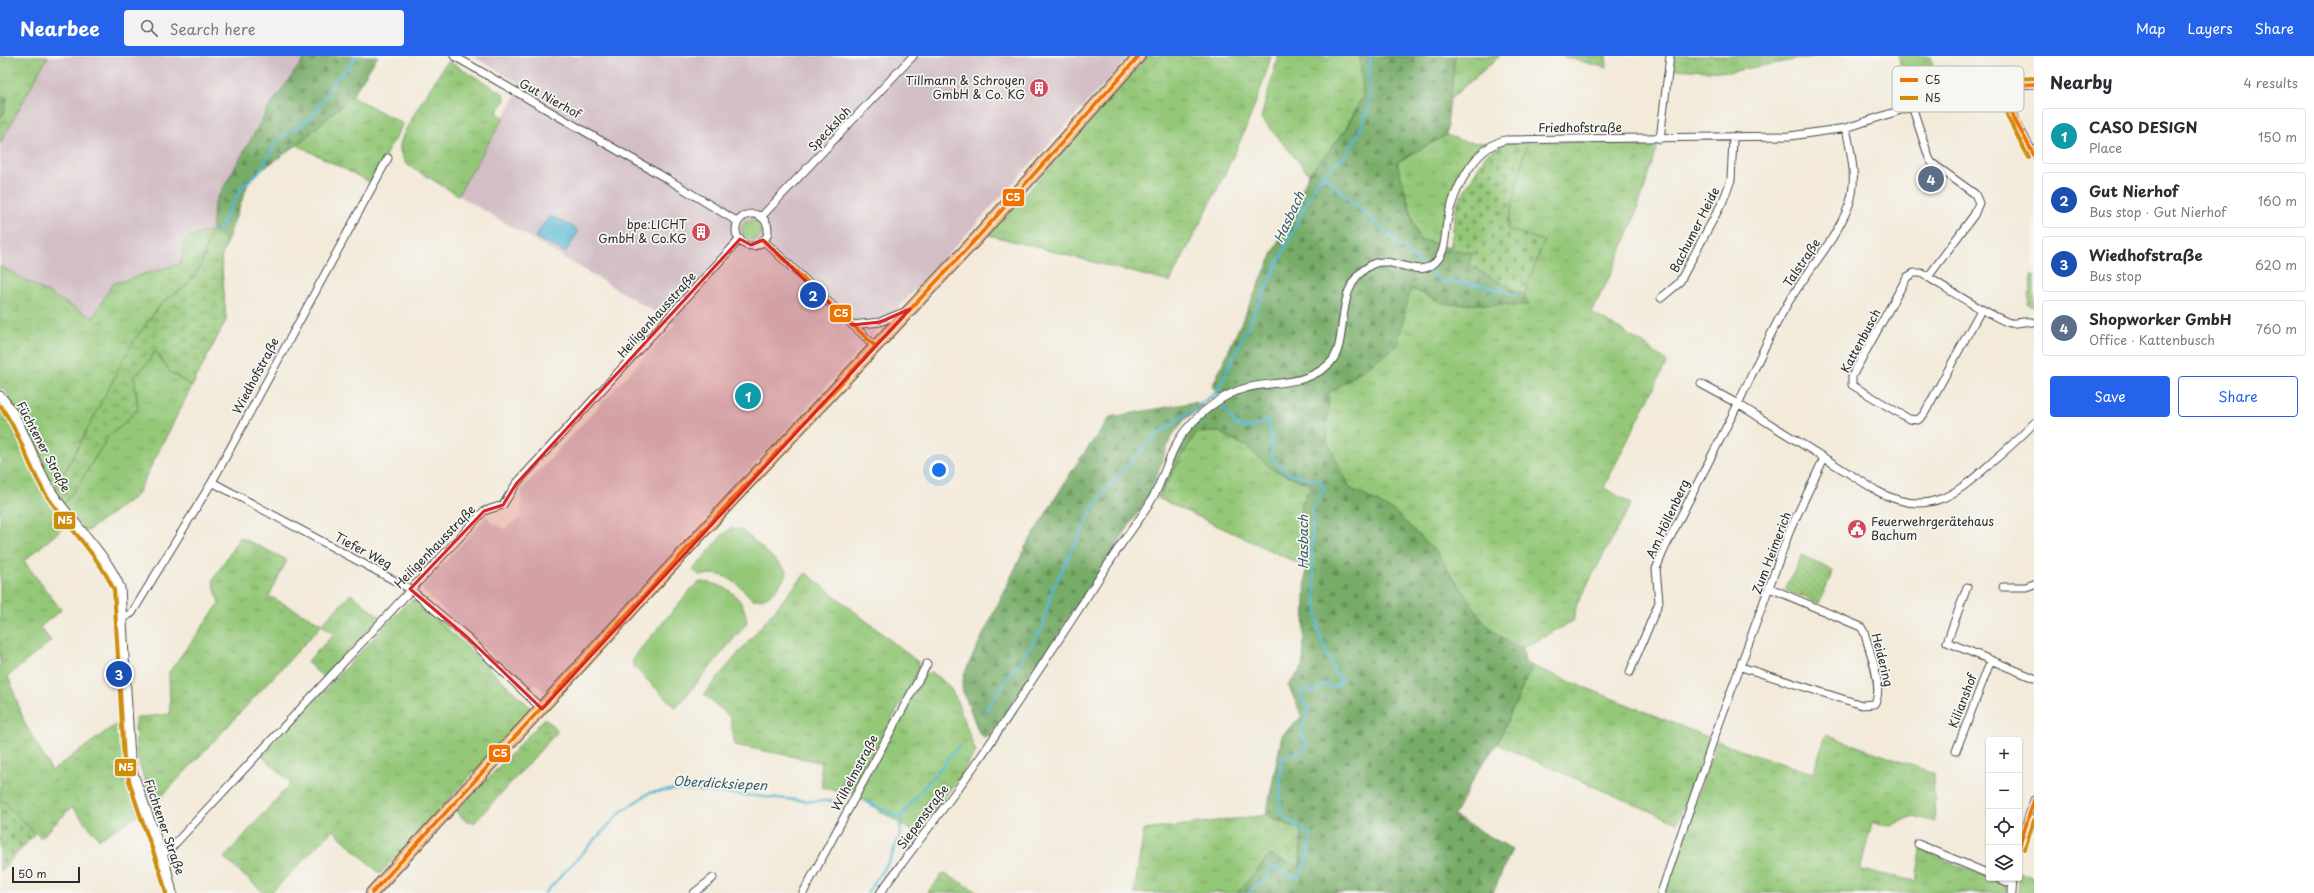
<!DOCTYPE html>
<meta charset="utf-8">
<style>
:root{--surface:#fff;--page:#f2f2f3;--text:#2b2b33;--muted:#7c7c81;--line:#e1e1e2;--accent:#2563eb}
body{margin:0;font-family:"Playpen Sans",sans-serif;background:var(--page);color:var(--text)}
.controls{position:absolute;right:12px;bottom:12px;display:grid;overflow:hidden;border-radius:4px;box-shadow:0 1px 3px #0004}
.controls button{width:36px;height:36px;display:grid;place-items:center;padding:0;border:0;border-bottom:1px solid var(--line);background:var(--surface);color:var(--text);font:20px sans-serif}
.scale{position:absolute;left:12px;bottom:10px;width:68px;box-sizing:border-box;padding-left:4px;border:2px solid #2b2b2b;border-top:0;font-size:11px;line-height:14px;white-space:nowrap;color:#2b2b2b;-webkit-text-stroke:3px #f6f6f2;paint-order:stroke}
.you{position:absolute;left:939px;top:414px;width:14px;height:14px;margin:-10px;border:3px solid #fff;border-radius:50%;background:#1a73e8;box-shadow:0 0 0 6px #1a73e833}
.badge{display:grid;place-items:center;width:26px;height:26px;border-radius:50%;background:var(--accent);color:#fff;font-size:13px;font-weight:700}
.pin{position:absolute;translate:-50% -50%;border:2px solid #fff;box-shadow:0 1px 4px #0006}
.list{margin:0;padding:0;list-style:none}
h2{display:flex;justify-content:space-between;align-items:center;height:52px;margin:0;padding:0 16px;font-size:17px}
h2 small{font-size:13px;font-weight:400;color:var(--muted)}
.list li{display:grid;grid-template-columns:26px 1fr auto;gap:12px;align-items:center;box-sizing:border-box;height:56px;margin:0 8px 8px;padding:0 8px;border:1px solid var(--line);border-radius:4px}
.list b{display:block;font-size:15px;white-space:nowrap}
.list p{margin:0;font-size:13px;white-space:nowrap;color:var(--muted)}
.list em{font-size:13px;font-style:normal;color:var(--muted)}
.actions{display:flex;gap:8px;padding:12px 16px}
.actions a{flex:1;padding:9px 0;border:1px solid var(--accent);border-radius:4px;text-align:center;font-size:14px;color:var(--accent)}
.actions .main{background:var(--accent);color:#fff}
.icon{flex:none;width:22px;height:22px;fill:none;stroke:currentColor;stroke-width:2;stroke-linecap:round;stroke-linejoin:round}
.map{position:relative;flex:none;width:2034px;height:837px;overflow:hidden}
header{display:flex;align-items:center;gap:24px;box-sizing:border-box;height:56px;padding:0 20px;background:var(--accent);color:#fff}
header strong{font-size:19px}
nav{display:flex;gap:22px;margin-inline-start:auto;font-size:14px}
.search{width:280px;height:36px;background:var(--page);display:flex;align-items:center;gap:10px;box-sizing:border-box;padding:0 14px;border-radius:4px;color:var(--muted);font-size:15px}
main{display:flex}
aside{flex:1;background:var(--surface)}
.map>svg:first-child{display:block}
.industrial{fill:#d2bec4}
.grass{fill:url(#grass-tufts);stroke:#607a52}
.forest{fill:url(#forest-firs);stroke:#516c4a}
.wetland{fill:url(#wetland-marsh);stroke:#607a52}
.cemetery{fill:url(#cemetery-stones);stroke:#607a52}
.park{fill:url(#park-dots);stroke:#607a52}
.pitch{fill:#94c878;stroke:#607a52}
.water{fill:#54b7d2;stroke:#40717e}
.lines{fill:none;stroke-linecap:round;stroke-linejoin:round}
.stream{stroke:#54b7d2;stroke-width:2.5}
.minor-casing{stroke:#494845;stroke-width:9}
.tertiary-casing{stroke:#494845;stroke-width:11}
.primary-casing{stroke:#494845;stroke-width:14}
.minor{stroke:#fff;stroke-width:7}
.tertiary{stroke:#fff;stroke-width:9}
.primary{stroke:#f7bd88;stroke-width:12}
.bus-1-casing{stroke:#f6f6f2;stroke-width:7}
.bus-2-casing{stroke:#f6f6f2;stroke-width:7}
.bus-1{stroke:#f07200;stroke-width:4}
.bus-2{stroke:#ce8d09;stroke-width:4}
.oneway{fill:#a0a0a0}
.marked{fill:#d62828;fill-opacity:0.2;stroke:#d62828;stroke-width:3;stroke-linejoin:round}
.labels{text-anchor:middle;stroke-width:3.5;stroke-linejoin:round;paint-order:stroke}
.poi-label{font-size:12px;fill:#2b2b2b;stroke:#f6f6f2;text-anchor:end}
.street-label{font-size:12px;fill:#2b2b2b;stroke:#f6f6f2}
.water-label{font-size:13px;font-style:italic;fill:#395c65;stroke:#f6f6f2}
.key{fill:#f6f6f2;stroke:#b9b9b6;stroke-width:1}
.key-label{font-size:11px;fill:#2b2b2b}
.line-badge{stroke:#f6f6f2;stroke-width:1.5}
.badge-label{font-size:11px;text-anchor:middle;font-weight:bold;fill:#fff}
</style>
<header>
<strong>Nearbee</strong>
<div class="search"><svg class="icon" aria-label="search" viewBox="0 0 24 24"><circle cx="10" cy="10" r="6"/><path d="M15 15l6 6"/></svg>Search here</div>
<nav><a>Map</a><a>Layers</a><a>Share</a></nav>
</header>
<main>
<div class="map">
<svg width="2034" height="837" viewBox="0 0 2034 837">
<defs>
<pattern id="grass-tufts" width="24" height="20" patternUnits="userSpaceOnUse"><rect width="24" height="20" fill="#94c878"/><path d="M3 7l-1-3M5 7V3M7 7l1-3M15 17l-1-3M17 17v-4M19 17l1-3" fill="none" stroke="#79a363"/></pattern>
<pattern id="forest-firs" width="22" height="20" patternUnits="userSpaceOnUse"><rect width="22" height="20" fill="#77ac68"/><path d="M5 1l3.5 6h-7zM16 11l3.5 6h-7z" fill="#628c56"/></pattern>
<pattern id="wetland-marsh" width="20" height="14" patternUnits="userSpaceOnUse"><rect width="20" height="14" fill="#94c878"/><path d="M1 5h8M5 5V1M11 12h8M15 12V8" fill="none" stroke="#79a363"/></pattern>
<pattern id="cemetery-stones" width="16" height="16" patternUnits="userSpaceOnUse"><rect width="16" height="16" fill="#94c878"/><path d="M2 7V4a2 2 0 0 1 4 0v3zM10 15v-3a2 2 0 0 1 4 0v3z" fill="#79a363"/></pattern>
<pattern id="park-dots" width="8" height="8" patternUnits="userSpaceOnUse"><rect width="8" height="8" fill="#94c878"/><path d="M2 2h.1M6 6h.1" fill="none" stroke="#79a363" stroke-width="1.8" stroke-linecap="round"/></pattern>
</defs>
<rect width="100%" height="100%" fill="#f6f6f2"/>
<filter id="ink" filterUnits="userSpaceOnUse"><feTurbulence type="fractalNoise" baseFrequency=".025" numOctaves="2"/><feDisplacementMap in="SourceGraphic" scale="8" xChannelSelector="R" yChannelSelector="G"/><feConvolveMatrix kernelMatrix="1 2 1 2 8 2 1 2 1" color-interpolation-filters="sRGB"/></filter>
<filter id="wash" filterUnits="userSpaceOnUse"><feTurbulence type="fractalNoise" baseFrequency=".012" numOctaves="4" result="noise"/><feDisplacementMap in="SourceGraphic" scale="16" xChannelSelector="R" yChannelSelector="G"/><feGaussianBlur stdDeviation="0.9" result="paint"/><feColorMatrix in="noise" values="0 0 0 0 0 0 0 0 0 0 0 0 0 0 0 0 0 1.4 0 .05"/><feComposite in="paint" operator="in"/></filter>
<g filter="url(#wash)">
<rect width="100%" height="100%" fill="#f3ead9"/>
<path class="industrial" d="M 48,0 L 306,0 L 268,53 L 214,147 L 212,174 L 184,183 L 181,207 L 113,228 L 93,262 L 0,210 L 0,88 Z
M 473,0 L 1130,0 L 545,637 L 536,628 L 529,635 L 422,534 L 424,529 L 487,460 L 491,466 L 504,473 L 522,461 L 521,434 L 675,268 L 458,139 L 522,29 Z"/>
<path class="grass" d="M 0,0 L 48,0 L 0,88 L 0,60 L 4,58 L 7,41 L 0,40 Z
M 1148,0 L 1271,0 C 1249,80 1207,152 1170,226 L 989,179 Z
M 1278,0 L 1360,0 L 1363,39 L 1345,75 L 1309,118 L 1261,62 Z
M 1455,0 L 1500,0 L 1450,43 Z
M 1563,0 L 1606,0 L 1607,12 L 1568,2 Z
M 1672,0 L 1816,0 L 1729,16 L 1671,13 Z
M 1899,0 L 1931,0 L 1936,35 L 1904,44 Z
M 450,6 L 504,38 L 505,43 L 497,57 L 504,61 L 458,139 L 406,108 C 403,102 399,97 400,90 C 401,74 436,24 446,7 Z
M 352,40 L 403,68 L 370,126 L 297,89 Z
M 1446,79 L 1466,86 L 1488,87 C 1456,115 1444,148 1441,190 L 1418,183 L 1397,106 Z
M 1659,85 C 1642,144 1622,202 1591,256 L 1642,287 L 1667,306 L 1604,431 L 1631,448 L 1577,548 L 1573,565 L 1523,592 L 1510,588 L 1485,568 L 1437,497 L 1395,456 L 1350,432 L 1327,385 L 1328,338 L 1397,290 L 1410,232 L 1445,248 L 1529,249 L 1524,239 L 1544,185 L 1507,173 L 1527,86 Z
M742 174a10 10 0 1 1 20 0a10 10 0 1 1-20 0Z
M 212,174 L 201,210 L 186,230 L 162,247 L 133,286 L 55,435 L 8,343 L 8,338 L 4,332 L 0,333 L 0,210 L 93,262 L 112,228 L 181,207 L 184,183 Z
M 155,294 L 171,317 L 192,330 L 136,440 L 86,476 L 63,449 L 79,428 L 109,379 L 124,368 L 138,352 L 134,322 L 149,305 Z
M 0,346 L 9,358 L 38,419 L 69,467 L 24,505 L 61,554 L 40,571 L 51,585 L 8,620 L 25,668 L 52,715 L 123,663 L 122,689 L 124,708 L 142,757 L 99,783 L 72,751 L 41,782 L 2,745 L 0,746 Z
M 1219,376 L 1247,391 L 1272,413 L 1312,429 L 1301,449 L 1306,511 L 1158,442 L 1196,377 Z
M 240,481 L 287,504 L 269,540 L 322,568 L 351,538 L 380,561 L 324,622 L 307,606 L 334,578 L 322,569 L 153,750 L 136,697 L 135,662 L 170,658 L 169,616 L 219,548 L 213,524 Z
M 806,517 L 918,606 L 919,613 L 852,738 L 822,731 L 820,706 L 735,689 L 730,661 L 704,638 Z
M 412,544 L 418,545 L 532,653 L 380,818 L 333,774 L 271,837 L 264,837 L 224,802 L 291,727 L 262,700 L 405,549 Z
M 1532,610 L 1710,682 L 1677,767 L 1497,688 Z
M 931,616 L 948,629 L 955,640 L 976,696 L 918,779 L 858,741 L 924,620 Z
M 545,662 L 558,675 L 474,767 L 466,765 L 456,756 Z
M 1826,679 L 1933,717 L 1935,766 L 1914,760 L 1892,769 L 1872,767 L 1860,814 L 1916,825 L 1921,794 L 2006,829 L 2007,837 L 1664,837 L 1717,685 L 1748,697 L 1813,717 Z
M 1266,759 L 1301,774 L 1300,812 L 1270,799 L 1238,837 L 1134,837 L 1144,774 Z
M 2020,815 L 2034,821 L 2034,837 L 2018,837 Z
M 943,817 L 980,837 L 927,837 Z"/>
<path class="forest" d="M 306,0 L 378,0 L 352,40 L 297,89 L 250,122 L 221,202 L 226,264 L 192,330 L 171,317 L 155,294 L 149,305 L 134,322 L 138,352 L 124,368 L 109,379 L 79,428 L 133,286 L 162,247 L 186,230 L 201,210 L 212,174 L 214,148 L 268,53 Z
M 1360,0 L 1455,0 L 1446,79 L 1397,106 L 1418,183 L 1474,197 L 1469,209 L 1524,239 L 1529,249 L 1445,248 L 1411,232 L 1397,290 L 1328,338 L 1327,385 L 1350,432 L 1395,456 L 1437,497 L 1485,568 L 1510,588 L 1523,592 L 1525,606 L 1532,610 L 1497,688 L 1479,713 L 1454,760 L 1512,793 L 1493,837 L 1238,837 L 1270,799 L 1300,811 L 1301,774 L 1266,759 L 1282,679 L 1302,660 L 1288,629 L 1303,611 L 1306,511 L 1301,449 L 1312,429 L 1272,413 L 1247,391 L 1219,376 L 1196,377 L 1158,442 C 1176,396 1182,370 1227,343 L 1212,331 L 1309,118 L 1345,75 L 1363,39 Z
M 0,40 L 7,41 L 4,58 L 0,60 Z
M 1195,346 L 1203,350 L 1185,363 L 1171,381 L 1150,438 L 991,679 L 984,681 L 979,677 L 962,633 L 964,618 L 1026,490 L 1075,410 L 1110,361 Z"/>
<path class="wetland" d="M 212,174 L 227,185 L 221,202 L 226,264 L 192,330 L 171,317 L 155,294 L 149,305 L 134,322 L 138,352 L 124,368 L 109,379 L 79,428 L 63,449 L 55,435 L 133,286 L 162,247 L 186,230 L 201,210 Z"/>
<path class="cemetery" d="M 1527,86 L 1507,173 L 1544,185 L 1524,239 L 1469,209 L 1473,197 L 1450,193 L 1457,147 L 1486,99 L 1505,87 Z
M 2,744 L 35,778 L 0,816 L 0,746 Z"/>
<path class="park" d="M 2032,219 L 2034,219 L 2034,251 L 2028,248 Z
M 1802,499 L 1833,515 L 1819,547 L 1785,534 Z"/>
<path class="pitch" d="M 732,472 L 742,474 L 786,514 L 787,518 C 777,532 771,545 752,543 C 738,527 723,513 701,520 L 693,514 L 724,477 Z
M 700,526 C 725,527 745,540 747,567 L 676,652 L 633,610 L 633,602 L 692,532 Z"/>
<path class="water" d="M 550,160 L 574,171 L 578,176 L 566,196 L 536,182 L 536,178 Z"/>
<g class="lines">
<path class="stream" d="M 1322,118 L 1423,210
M 219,176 L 222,167 L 241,132 L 262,113 L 276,86 L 313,60 L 336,23 L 350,10 L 356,0
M 1427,213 L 1445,227 C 1470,225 1492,231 1516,239
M 1217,336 L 1223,351 L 1238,371 L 1251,372 L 1267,364 L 1271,379 L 1272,402 L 1285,416 L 1319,425 L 1325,432 L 1313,451 L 1312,502 L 1319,577 L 1334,615 L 1342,624 L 1335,631 L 1323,628 L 1316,636 L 1307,634 L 1301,637 L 1303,646 L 1309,651 L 1301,677 L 1307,688 L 1303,693 L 1281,703 L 1280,755 L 1288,764 L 1311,779 L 1308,800 L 1300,821 L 1290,821 L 1270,808 L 1269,822 C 1262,828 1254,830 1248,837
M 985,655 L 1042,573 L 1052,534 L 1097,444 L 1151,383 L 1217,336 L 1315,129 C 1322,118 1331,112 1341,103 C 1353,91 1364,68 1368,52 C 1373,35 1366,17 1371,0
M 865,745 L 901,762
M 545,837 L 622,755 L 649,737 L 678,733 L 808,745 L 839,745
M 867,837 L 891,802 L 900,778 L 901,762 L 908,750 L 960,689"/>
</g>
</g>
<g filter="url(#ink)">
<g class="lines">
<defs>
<path id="minor" d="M 454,0 L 669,124 L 738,166
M 2034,28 L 2003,30 L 2014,62 L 2034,99
M 1912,50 L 1929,102 L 1932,107 L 1975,138 L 1979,147 L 1974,159 L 1928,221
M 1660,83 L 1670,0
M736 174a16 16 0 1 1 32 0a16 16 0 1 1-32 0Z
M 761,161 L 913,0
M 763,184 L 875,290
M 1661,242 L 1679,227 L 1723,145 L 1731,124 L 1733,83
M 1981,254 L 1924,358 L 1918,364 L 1909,363 L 1852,329 L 1852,320 L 1907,221 L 1914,217 L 1921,217 C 1950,234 1977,253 2007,266 C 2016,270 2024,263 2034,267
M 852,269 L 880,266 L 904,256
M 1701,328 L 1738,348 L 1877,435 C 1926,462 1955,440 1991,407 C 2006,394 2021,381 2034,367
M 212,426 L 410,533 L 467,581 L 542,653
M 1967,531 L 1947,586 L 2034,622
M 2003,531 L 2026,531 L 2034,528
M 123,562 L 132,557 L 212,426 L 388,102
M 1741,611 L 1862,649 L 1874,648 C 1885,635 1869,592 1864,576 L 1861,571 L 1770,532
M 1630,616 L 1659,546 L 1656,513 L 1663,496 C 1687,447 1713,398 1737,350 C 1753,317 1767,283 1785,252 C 1805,217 1835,186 1849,149 C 1858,124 1851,97 1846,72
M 1956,695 L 1991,604
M 1918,788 L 1989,818
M 2019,791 L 2034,744
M 162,799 L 171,792 L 484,455 L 503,449 L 516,428 L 740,183
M 1998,822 L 2012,828
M 694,837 L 713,822
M 803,837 L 927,608
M 880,837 C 912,793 946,750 977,706 C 1027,634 1074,560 1122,487 C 1135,469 1150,450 1159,429 C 1168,408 1173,387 1190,369 C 1205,353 1224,338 1246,332 C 1274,325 1307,330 1330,307 C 1351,287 1331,230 1371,209 C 1393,197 1421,228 1439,202 C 1446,192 1445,177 1447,166 C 1453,136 1473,92 1505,84 L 1790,80 L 1846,72 L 1941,41 L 1971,34 L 2003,30
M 1661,837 L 1714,682 L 1790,474 L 1824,402
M 2012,837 L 2013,822"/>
<path id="tertiary" d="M 0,340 C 22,364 32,404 49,432 C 70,467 105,495 120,532 L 130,703 L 133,718 L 165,807 L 172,837"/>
<path id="primary" d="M 372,837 L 728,448 L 977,182 L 1139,0"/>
</defs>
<use href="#minor" class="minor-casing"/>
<use href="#tertiary" class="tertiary-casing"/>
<use href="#primary" class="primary-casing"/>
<use href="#minor" class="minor"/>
<use href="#tertiary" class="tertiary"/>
<use href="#primary" class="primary"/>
<defs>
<path id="bus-1" d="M 2034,28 L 2003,30 L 2014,62 L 2034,99
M 763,184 L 875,290
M 2019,791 L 2034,744
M 372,837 L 728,448 L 977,182 L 1139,0"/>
<path id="bus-2" d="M 2029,102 L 2009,64 L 1997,30 L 2002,24 L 2034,22
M 0,350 C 20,375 27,409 45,437 C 66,470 97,497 114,534 L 124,704 C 133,750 155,792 166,837
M 2025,793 L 2034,764"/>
</defs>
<use href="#bus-1" class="bus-1-casing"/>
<use href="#bus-2" class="bus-2-casing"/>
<use href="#bus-1" class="bus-1"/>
<use href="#bus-2" class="bus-2"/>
</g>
<defs><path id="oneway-solid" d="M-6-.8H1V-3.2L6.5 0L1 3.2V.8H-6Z"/></defs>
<use class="oneway" href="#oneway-solid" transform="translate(882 265) rotate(166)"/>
</g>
<path class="marked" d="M 740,183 L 751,189 L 763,184 L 852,269 L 880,266 L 910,253 L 542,653 L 467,581 L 410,533 L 484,455 L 503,449 L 516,428 Z"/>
<defs>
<symbol id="building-disc" viewBox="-11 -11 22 22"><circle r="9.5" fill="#d1495b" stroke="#f6f6f2"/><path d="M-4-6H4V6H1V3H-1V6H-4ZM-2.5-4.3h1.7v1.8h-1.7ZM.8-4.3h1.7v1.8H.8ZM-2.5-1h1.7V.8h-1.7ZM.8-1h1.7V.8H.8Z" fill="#fff"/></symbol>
<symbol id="civic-disc" viewBox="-11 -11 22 22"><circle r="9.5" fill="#d1495b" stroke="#f6f6f2"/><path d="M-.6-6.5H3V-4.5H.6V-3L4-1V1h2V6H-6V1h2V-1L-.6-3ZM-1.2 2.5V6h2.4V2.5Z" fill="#fff"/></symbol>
</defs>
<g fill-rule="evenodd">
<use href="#building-disc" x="1028" y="21" width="22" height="22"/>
<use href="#building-disc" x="690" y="165" width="22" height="22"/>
<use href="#civic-disc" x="1846" y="462" width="22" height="22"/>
</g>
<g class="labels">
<g class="poi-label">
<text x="1025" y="29">Tillmann &amp; Schroyen<tspan x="1025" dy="14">GmbH &amp; Co. KG</tspan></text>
<text x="687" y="173">bpe:LICHT<tspan x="687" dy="14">GmbH &amp; Co.KG</tspan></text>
<text x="1871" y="470" text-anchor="start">Feuerwehrgerätehaus<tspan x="1871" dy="14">Bachum</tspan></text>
</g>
<g class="street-label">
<text transform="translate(550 43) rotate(29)" y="4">Gut Nierhof</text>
<text x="1580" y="76">Friedhofstraße</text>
<text transform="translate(830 73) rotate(-47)" y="4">Specksloh</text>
<text transform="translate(1695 174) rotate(-63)" y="4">Bachumer Heide</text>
<text transform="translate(1802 207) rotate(-56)" y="4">Talstraße</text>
<text transform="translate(657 259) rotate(-48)" y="4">Heiligenhausstraße</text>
<text transform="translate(1861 285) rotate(-62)" y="4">Kattenbusch</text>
<text transform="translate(256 320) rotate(-62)" y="4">Wiedhofstraße</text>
<text transform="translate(43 391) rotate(62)" y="4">Füchtener Straße</text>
<text transform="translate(1668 463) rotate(-65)" y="4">Am Höllenberg</text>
<text transform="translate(435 491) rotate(-46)" y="4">Heiligenhausstraße</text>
<text transform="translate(363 495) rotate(28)" y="4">Tiefer Weg</text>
<text transform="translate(1772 497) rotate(-69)" y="4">Zum Heimerich</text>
<text transform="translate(1882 604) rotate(76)" y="4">Heidering</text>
<text transform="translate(1963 645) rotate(-69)" y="4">Kilianshof</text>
<text transform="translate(855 717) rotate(-62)" y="4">Wilhelmstraße</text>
<text transform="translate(923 761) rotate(-53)" y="4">Siepenstraße</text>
<text transform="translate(164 771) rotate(71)" y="4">Füchtener Straße</text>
</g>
<g class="water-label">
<text transform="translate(1289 161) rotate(-65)" y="5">Hasbach</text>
<text transform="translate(1303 486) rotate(-90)" y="5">Hasbach</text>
<text transform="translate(720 727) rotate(3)" y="5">Oberdicksiepen</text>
</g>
</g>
<rect x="1892" y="10" width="132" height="46" rx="6" class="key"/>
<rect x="1900" y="22" width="18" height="4" fill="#f07200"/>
<rect x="1900" y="40" width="18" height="4" fill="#ce8d09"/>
<g class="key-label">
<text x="1925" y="28">C5</text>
<text x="1925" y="46">N5</text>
</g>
<g class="line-badge">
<rect x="1002" y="132" width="23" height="19" rx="4" fill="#f07200"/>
<rect x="829" y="248" width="23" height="19" rx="4" fill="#f07200"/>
<rect x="53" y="455" width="23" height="19" rx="4" fill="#ce8d09"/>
<rect x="488" y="688" width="23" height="19" rx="4" fill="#f07200"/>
<rect x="114" y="702" width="23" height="19" rx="4" fill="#ce8d09"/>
</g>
<g class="badge-label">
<text x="1013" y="145">C5</text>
<text x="841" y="261">C5</text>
<text x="65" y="468">N5</text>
<text x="500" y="701">C5</text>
<text x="126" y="715">N5</text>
</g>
</svg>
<div class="controls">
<button>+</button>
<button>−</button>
<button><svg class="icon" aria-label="locate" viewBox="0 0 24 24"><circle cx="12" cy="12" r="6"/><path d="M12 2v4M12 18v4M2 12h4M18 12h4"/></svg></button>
<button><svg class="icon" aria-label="layers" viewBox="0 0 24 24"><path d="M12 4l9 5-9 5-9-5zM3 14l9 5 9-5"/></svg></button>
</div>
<div class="scale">50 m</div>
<div class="you"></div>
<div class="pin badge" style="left:748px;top:340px;background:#0f9aa8">1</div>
<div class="pin badge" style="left:813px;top:239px;background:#1a4fb4">2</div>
<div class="pin badge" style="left:119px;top:618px;background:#1a4fb4">3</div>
<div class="pin badge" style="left:1931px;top:123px;background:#5c6f8a">4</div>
</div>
<aside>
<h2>Nearby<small>4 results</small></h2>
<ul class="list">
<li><span class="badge" style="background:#0f9aa8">1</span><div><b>CASO DESIGN</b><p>Place</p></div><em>150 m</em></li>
<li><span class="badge" style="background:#1a4fb4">2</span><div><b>Gut Nierhof</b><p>Bus stop · Gut Nierhof</p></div><em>160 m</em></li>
<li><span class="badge" style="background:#1a4fb4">3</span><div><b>Wiedhofstraße</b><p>Bus stop</p></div><em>620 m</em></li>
<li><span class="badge" style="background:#5c6f8a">4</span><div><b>Shopworker GmbH</b><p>Office · Kattenbusch</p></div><em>760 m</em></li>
</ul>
<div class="actions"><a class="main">Save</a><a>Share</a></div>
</aside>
</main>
